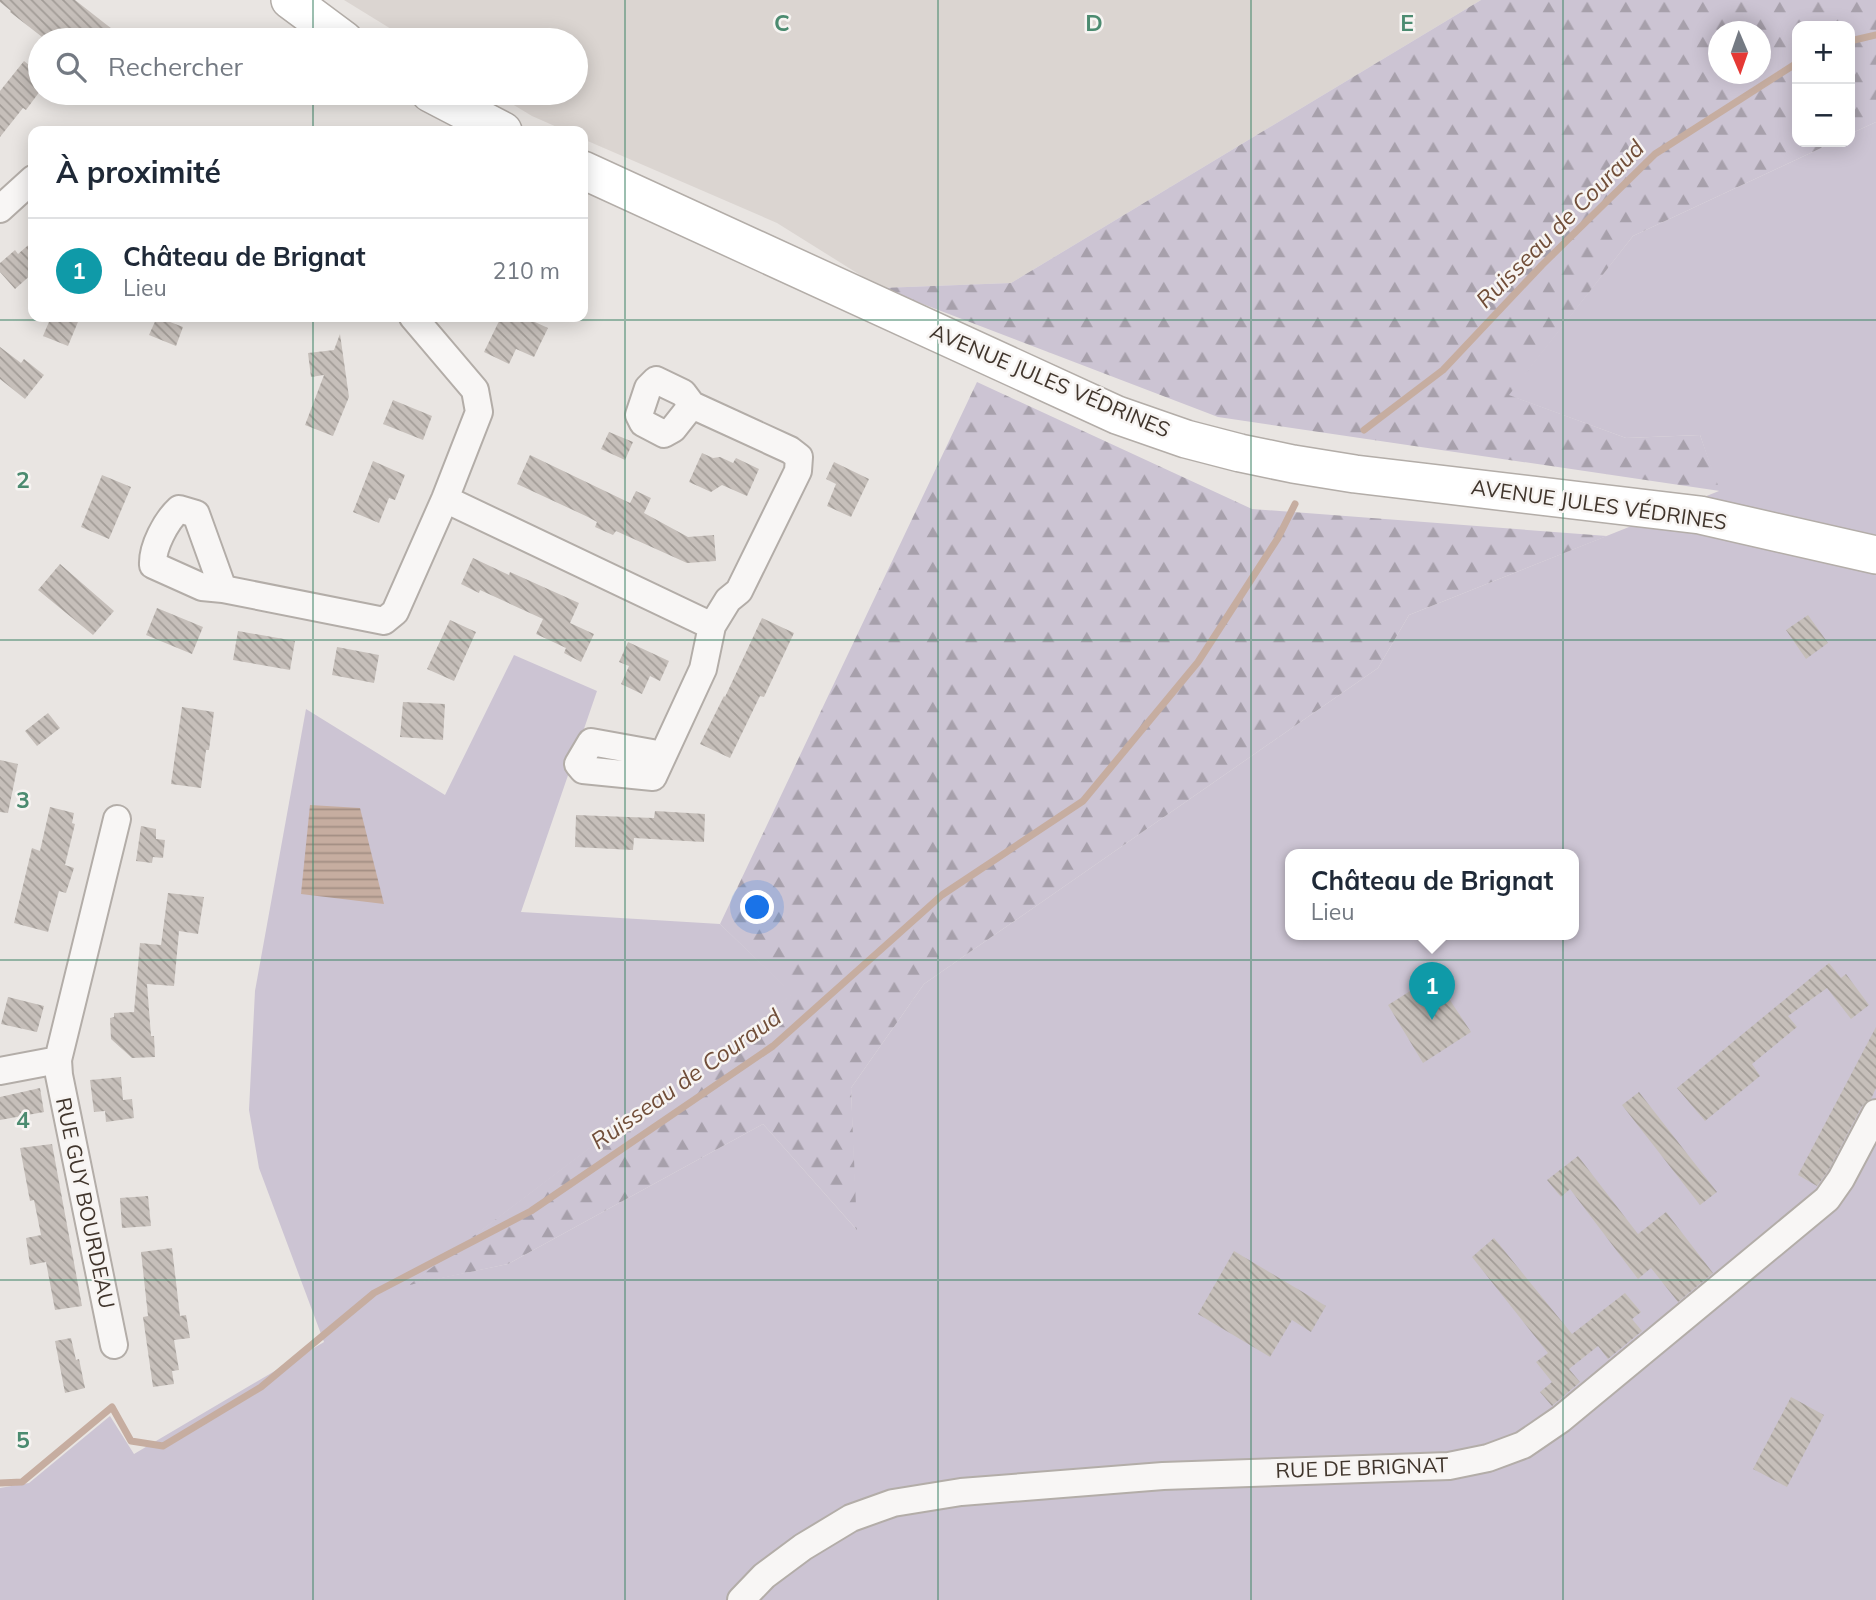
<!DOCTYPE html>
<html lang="fr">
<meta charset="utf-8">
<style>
:root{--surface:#fff;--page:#f2f2f3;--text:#1f2937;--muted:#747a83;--line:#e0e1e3;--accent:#366f65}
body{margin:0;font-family:Mulish,sans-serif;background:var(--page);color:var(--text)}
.controls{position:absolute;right:21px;top:21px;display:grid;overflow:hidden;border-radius:14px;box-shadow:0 4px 18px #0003}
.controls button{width:63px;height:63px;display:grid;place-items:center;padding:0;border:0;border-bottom:2px solid var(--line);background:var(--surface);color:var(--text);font:35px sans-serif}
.compass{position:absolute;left:1708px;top:21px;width:63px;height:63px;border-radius:50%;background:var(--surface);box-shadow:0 4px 18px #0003;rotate:178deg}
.you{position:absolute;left:758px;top:908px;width:24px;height:24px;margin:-18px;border:5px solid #fff;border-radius:50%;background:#1a73e8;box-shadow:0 0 0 10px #1a73e833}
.badge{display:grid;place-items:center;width:46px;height:46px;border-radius:50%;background:var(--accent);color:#fff;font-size:23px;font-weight:700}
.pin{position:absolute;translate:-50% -58px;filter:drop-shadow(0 2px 4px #0008)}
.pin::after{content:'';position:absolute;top:37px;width:24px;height:21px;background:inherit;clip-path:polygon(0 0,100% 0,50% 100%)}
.popup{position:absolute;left:1285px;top:849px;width:294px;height:91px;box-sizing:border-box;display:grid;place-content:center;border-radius:14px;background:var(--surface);filter:drop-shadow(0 2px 5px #0005);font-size:23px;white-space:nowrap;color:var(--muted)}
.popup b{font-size:26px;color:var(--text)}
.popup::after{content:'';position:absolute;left:50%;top:100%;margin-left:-14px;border:14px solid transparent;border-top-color:var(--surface)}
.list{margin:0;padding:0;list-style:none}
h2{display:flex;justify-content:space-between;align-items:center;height:91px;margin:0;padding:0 28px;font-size:30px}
h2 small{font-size:23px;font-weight:400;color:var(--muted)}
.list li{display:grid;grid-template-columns:46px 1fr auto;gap:21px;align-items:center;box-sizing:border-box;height:105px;padding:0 28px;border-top:2px solid var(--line)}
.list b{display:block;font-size:26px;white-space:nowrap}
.list p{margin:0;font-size:23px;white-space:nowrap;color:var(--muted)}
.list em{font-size:23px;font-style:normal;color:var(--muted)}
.icon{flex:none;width:38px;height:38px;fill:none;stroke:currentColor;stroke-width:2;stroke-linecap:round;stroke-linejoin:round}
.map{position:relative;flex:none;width:1876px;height:1600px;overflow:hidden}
.search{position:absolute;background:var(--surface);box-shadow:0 4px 18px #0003;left:28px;top:28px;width:560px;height:77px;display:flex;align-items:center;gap:18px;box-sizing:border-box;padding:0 24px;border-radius:38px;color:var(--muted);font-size:26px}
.panel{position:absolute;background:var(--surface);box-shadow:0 4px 18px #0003;left:28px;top:126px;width:560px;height:196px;border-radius:14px}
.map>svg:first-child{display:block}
.built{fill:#dbd5d1}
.grass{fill:#ccc4d3;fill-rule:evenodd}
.forest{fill:url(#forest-firs);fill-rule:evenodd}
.water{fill:url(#water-rules)}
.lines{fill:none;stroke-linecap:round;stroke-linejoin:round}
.stream{stroke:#c6ada0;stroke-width:7}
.building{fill:url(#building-back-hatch)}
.street-casing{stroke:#b3ada8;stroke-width:30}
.secondary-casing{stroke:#b3ada8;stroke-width:40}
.street{stroke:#f8f6f5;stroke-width:26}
.secondary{stroke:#fff;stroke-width:37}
.grid{fill:none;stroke:#4b8b70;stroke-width:2;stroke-opacity:0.55}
.labels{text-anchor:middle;stroke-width:5;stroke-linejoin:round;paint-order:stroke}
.street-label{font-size:21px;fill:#40352c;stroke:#f7f4f2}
.water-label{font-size:23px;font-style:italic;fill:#714e39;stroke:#f7f4f2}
.grid-label{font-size:23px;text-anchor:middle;font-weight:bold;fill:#4b8b70;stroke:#f7f4f2;stroke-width:5;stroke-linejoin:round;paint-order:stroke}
</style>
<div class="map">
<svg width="1876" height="1600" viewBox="0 0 1876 1600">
<defs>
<pattern id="forest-firs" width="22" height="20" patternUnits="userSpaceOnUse" patternTransform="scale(1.75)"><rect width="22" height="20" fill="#ccc4d3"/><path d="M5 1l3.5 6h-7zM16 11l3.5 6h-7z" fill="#a7a0ab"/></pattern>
<pattern id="water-rules" width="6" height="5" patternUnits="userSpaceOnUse" patternTransform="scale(1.75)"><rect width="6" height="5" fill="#c6ada0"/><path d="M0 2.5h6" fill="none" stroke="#a28e83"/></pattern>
<pattern id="building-back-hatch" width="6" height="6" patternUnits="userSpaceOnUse" patternTransform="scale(1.75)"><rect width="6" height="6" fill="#c6bfba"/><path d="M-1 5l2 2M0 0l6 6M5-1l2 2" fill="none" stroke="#a29c97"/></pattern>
</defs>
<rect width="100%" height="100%" fill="#e9e5e2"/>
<path class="built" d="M 344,0 L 1481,0 L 1011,283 L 881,288 L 777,223 L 583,139 L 583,131 L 566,131 L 532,116 L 494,93 L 576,93 L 576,40 L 409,40 Z"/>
<path class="grass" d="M 1876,122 L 1876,1600 L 0,1600 L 0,1488 L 29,1483 L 110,1416 L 134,1454 L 324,1342 L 259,1168 L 249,1110 L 255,991 L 306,709 L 445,795 L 514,655 L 597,691 L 521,912 L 720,924 L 793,994 L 411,1284 L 508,1264 L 763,1124 L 856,1229 L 851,1088 L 924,984 L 1378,668 L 1409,615 L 1719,491 L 1700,435 L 1626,438 L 1508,395 L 1633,236 L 1834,142 L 1850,142 L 1850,134 ZM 1290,854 L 1574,854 L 1574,934 L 1290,934 Z"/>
<path class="forest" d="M 1481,0 L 1876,0 L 1876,122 L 1850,134 L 1850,26 L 1797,26 L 1797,142 L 1834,142 L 1633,236 L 1509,395 L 1626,438 L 1700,435 L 1720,491 L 1218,417 L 881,288 L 1011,283 ZM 1718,32 L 1760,32 L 1760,74 L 1718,74 Z
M 977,382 L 1252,509 L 1607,536 L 1409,615 L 1378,668 L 924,984 L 851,1088 L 857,1230 L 763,1124 L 508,1264 L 409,1285 L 792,994 L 720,924 Z"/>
<path class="water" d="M 310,805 L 360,808 L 384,904 L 301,894 Z"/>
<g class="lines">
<path class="stream" d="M 1850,41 L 1876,35
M 1364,430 L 1443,370 L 1542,265 L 1655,154 L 1797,63
M 0,1483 L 22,1482 L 112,1407 L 131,1441 L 163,1446 L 261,1387 L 374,1293 L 531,1211 L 773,1046 L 942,895 L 1083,801 L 1198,662 L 1278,538 L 1295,504"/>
</g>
<path class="building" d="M 0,0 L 75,0 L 126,40 L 46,40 L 10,12 L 11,11 L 0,2 Z
M 24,61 L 40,74 L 40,91 L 26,110 L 23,108 L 0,137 L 0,91 Z
M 33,241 L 33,273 L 15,289 L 0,272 L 0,263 L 15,250 L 18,254 Z
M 51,317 L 80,317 L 68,346 L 43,336 Z
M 157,317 L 183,327 L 176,346 L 149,335 Z
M 501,317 L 524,317 L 548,328 L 534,357 L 516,349 L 509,364 L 484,352 Z
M 340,334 L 349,397 L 333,436 L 305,425 L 324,375 L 311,377 L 308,353 L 334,350 Z
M 0,347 L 21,363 L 24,359 L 44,375 L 25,399 L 0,379 Z
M 393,400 L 432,416 L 423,440 L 383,424 Z
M 609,432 L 633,442 L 625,460 L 601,449 Z
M 702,453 L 713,458 L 720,457 L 733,463 L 736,458 L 759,469 L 747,496 L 722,485 L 711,492 L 689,482 Z
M 530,455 L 630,503 L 636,491 L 651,498 L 644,513 L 688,537 L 714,535 L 716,561 L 687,563 L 616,531 L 613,535 L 595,527 L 597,522 L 588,517 L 517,484 Z
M 373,461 L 405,475 L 395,500 L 389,498 L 379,523 L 353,512 Z
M 834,462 L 869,479 L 851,517 L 827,506 L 836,484 L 826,479 Z
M 102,475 L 131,487 L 109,539 L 81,527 Z
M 473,558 L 509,575 L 510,572 L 579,603 L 570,623 L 594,634 L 581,662 L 564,653 L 566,648 L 536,634 L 543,619 L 480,590 L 479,593 L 461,584 Z
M 60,564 L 114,611 L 93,635 L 38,590 Z
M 157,608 L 203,627 L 192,654 L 146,635 Z
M 1808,615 L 1828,643 L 1806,659 L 1786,630 Z
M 762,618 L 794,633 L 764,697 L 760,696 L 730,758 L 700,744 L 724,696 L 725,697 Z
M 450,620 L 476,632 L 454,681 L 427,669 Z
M 238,631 L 295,641 L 290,670 L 233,660 Z
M 628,642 L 669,661 L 660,681 L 650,676 L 642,694 L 621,684 L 629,666 L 619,662 Z
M 337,647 L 379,655 L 374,683 L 332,675 Z
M 403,702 L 445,704 L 443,740 L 400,737 Z
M 182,707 L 214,712 L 209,750 L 206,750 L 201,788 L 171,784 Z
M 48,713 L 60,728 L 37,746 L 25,731 Z
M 0,760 L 18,764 L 8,813 L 0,812 Z
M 50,807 L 74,813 L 72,823 L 75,824 L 65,865 L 74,868 L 66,893 L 59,891 L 48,932 L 14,923 L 32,848 L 40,851 Z
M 655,811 L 705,814 L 704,842 L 634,838 L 633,850 L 575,847 L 576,815 L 654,818 Z
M 141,826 L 156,829 L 156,839 L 165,840 L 163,858 L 153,857 L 152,863 L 136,861 Z
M 168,893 L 204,897 L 198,934 L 179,931 L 174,986 L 147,984 L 151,1036 L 154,1036 L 155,1057 L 132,1058 L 111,1039 L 110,1018 L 114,1017 L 114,1013 L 134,1012 L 140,943 L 161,945 Z
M 1829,963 L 1841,978 L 1846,974 L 1869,1005 L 1851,1019 L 1827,988 L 1788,1016 L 1797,1027 L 1752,1064 L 1760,1076 L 1705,1121 L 1677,1088 Z
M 1434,976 L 1471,1032 L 1423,1063 L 1388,1005 Z
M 8,997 L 44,1006 L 37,1032 L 1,1024 Z
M 1876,1027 L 1876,1088 L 1871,1099 L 1862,1106 L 1828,1171 L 1817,1186 L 1798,1175 Z
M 121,1077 L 123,1100 L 132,1099 L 134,1118 L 106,1122 L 105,1111 L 94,1112 L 90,1080 Z
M 40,1088 L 44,1112 L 0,1120 L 0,1097 Z
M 1639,1092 L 1717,1192 L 1700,1205 L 1622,1105 Z
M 52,1144 L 82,1306 L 55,1310 L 46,1262 L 30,1265 L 26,1238 L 41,1235 L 34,1200 L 30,1201 L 20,1148 Z
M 1578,1156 L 1638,1234 L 1666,1212 L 1713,1273 L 1678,1302 L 1651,1268 L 1638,1279 L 1570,1189 L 1561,1197 L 1547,1180 Z
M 148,1196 L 151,1226 L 122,1228 L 120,1198 Z
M 1494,1238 L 1572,1334 L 1625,1293 L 1641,1312 L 1632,1319 L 1642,1331 L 1608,1359 L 1598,1346 L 1569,1369 L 1580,1382 L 1552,1406 L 1540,1392 L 1552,1382 L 1536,1362 L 1548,1353 L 1472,1257 Z
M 172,1248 L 180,1316 L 186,1315 L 190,1338 L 174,1340 L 179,1370 L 172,1371 L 174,1384 L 153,1387 L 143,1317 L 148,1316 L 141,1252 Z
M 1234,1251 L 1326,1306 L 1311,1332 L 1292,1320 L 1270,1357 L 1198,1314 Z
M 71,1338 L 76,1360 L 79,1359 L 85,1388 L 65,1393 L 55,1341 Z
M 1791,1397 L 1824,1415 L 1787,1487 L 1753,1469 Z"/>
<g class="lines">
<defs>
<path id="street" d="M 0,209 L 33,179
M 445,499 L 712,626 L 728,600 L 739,591 L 798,471 L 799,457 L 790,450 L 692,405 L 683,393 L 656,380 L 648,388 L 639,415 L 643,423 L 664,434 L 673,429 L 692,405
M 223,589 L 196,514 L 179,509 C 166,521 152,547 153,565 L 202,587 L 223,589 L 384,621 L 395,612 L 445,499 L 479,412 L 475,390 L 413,317
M 663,755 L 591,742 L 578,764 L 583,770 L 653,777 L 703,669 L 712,626
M 0,1071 L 58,1060
M 114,1345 L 59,1075 L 58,1060 L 117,819
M 741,1600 L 764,1576 L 803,1547 L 851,1518 L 893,1503 L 961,1492 L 1163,1476 L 1449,1466 L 1488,1458 L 1523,1445 L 1561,1419 L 1827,1199 L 1841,1179 L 1876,1113"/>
<path id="secondary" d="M 290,0 L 344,40
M 430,93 L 503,131
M 583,170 L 1117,415 L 1186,439 L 1240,453 L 1293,464 L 1355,474 L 1700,515 L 1876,555"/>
</defs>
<use href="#street" class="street-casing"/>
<use href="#secondary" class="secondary-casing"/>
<use href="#street" class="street"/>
<use href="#secondary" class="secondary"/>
</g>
<path class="grid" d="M 313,0 L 313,40M 625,0 L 625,1600M 938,0 L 938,1600M 1251,0 L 1251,1600M 1563,0 L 1563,1600M 313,93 L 313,131M 313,317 L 313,1600M 0,320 L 1876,320M 0,640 L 1876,640M 0,960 L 1876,960M 0,1280 L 1876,1280"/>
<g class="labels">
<g class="street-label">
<text transform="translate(1050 381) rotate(23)" y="7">AVENUE JULES VÉDRINES</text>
<text transform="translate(1599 505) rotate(8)" y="7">AVENUE JULES VÉDRINES</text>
<text transform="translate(85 1203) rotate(78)" y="7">RUE GUY BOURDEAU</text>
<text transform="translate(1362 1468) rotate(-2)" y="7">RUE DE BRIGNAT</text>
</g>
<g class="water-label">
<text transform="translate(1560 224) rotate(-45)" y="8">Ruisseau de Couraud</text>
<text transform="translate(686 1079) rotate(-35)" y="8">Ruisseau de Couraud</text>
</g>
</g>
<g class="grid-label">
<text x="782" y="31">C</text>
<text x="1094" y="31">D</text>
<text x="1407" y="31">E</text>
<text x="23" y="488">2</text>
<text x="23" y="808">3</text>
<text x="23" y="1128">4</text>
<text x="23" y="1448">5</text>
</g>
</svg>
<div class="controls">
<button>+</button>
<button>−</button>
</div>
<svg class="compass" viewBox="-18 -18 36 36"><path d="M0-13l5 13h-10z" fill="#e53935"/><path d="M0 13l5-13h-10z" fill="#747a83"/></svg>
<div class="you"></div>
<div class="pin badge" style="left:1432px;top:1020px;background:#0f9aa8">1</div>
<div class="popup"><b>Château de Brignat</b>Lieu</div>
<div class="search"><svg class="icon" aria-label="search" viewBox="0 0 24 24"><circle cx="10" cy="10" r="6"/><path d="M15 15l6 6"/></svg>Rechercher</div>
<section class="panel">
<h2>À proximité<small></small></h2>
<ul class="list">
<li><span class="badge" style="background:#0f9aa8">1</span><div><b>Château de Brignat</b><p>Lieu</p></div><em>210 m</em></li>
</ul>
</section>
</div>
